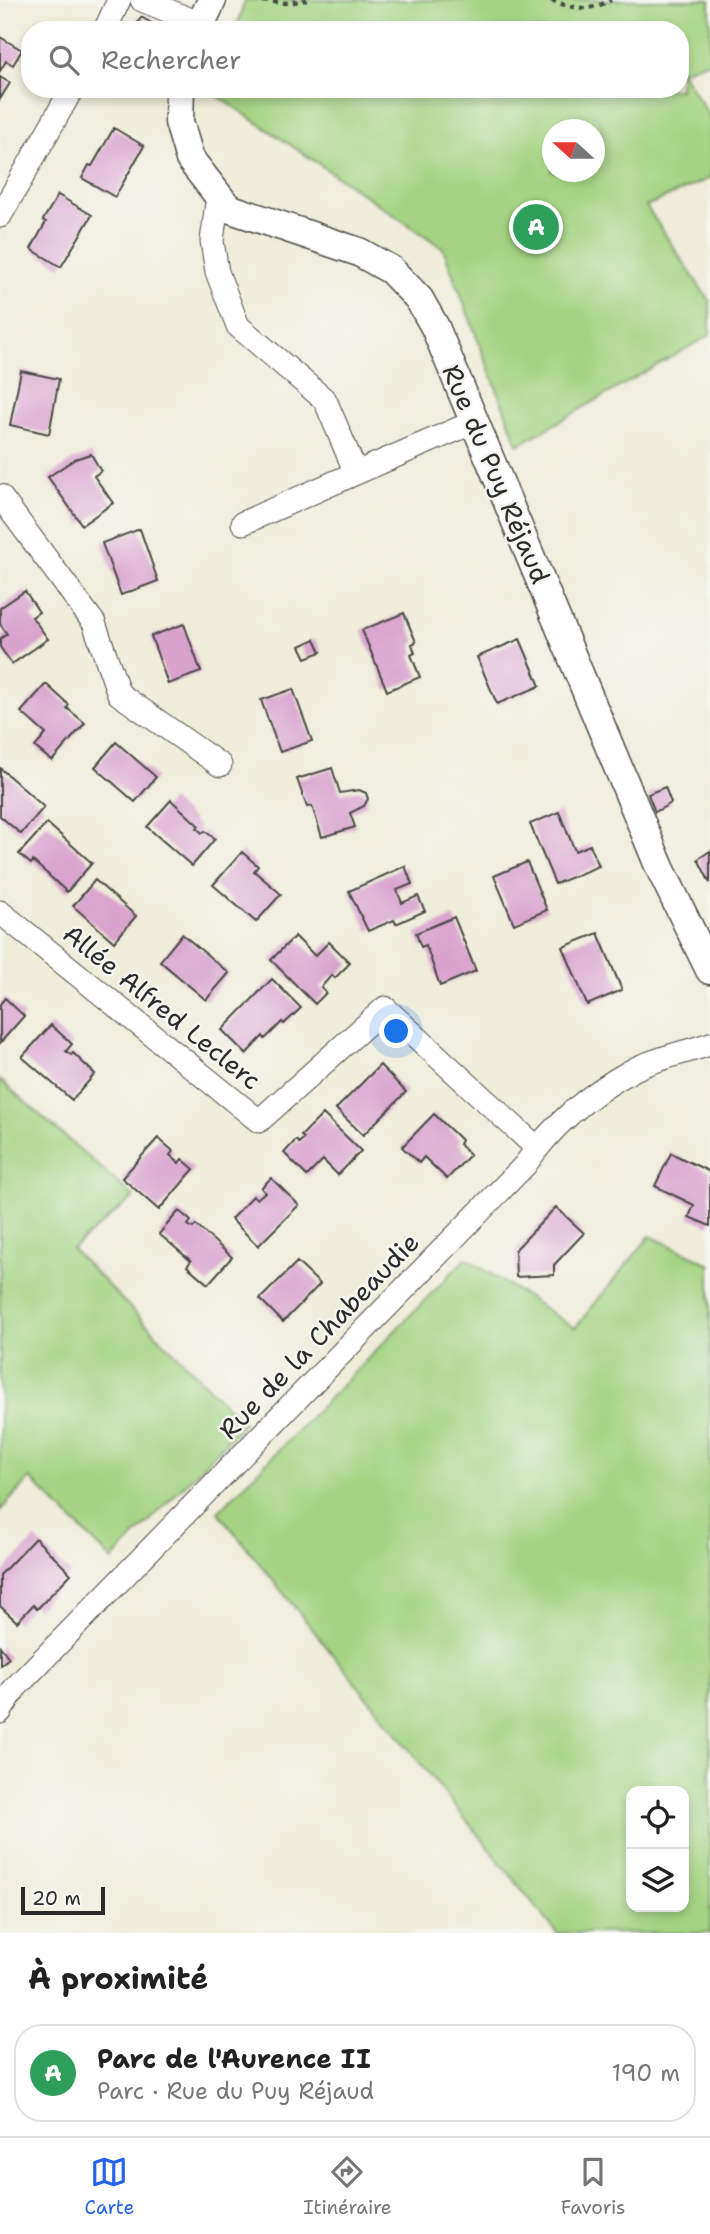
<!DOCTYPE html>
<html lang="fr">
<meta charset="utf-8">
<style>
:root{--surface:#fff;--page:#f2f2f2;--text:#222;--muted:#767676;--line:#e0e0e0;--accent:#2563eb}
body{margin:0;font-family:"Shantell Sans",sans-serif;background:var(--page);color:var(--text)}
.controls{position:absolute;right:21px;bottom:21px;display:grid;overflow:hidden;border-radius:14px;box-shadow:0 4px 10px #0003}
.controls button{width:63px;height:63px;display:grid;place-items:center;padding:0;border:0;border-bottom:2px solid var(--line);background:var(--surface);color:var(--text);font:35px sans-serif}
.compass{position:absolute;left:542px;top:119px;width:63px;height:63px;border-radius:50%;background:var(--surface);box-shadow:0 4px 10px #0003;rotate:291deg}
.scale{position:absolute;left:21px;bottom:18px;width:84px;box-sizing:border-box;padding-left:7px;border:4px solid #2b2b2b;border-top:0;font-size:19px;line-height:24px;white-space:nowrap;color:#2b2b2b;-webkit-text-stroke:5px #f6f6f2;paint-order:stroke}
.you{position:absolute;left:397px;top:1032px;width:24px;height:24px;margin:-18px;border:5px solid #fff;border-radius:50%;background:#1a73e8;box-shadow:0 0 0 10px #1a73e833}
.badge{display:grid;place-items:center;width:46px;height:46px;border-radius:50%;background:var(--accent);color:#fff;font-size:23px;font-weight:700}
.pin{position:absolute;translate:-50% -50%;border:4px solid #fff;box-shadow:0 2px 7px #0006}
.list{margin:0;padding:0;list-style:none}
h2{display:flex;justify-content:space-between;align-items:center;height:91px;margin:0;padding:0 28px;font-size:30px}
h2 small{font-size:23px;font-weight:400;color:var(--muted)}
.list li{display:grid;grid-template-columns:46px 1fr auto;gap:21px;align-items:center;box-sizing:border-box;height:98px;margin:0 14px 14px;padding:0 14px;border:2px solid var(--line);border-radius:28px}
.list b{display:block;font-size:26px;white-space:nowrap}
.list p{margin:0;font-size:23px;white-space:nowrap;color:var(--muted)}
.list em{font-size:23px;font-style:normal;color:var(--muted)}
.icon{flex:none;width:38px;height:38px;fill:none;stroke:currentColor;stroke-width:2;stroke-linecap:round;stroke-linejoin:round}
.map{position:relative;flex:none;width:710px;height:1933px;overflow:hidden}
.search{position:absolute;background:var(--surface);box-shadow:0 4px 10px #0003;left:21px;right:21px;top:21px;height:77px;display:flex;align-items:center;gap:18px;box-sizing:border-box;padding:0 24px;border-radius:28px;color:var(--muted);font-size:26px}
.sheet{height:203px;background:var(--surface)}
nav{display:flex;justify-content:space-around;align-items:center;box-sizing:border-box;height:98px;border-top:2px solid var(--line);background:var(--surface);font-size:19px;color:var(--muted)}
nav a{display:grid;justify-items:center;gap:4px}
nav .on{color:var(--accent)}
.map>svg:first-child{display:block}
.green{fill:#a4d483;stroke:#688057;stroke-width:2;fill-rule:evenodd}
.building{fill:#d9a3ce}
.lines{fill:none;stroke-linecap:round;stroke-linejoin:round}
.minor-casing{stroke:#484845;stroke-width:25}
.tertiary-casing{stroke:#484845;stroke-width:31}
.path{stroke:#484845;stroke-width:4.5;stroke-dasharray:5 5;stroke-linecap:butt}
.minor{stroke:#fff;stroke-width:23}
.tertiary{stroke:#fff;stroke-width:28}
.labels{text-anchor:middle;stroke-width:5;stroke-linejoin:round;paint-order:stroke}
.street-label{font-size:26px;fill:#2b2b2b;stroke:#f6f6f2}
</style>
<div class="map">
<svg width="710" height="1933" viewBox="0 0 710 1933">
<rect width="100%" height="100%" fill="#f6f6f2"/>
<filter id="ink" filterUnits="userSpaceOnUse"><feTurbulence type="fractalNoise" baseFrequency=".0143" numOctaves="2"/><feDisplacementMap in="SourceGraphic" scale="14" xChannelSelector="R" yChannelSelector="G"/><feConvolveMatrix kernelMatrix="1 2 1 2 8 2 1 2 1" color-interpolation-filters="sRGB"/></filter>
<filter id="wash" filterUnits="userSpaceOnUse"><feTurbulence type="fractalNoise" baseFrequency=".00686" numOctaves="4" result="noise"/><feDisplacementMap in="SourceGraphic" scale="28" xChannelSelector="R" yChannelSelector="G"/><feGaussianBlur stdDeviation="1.57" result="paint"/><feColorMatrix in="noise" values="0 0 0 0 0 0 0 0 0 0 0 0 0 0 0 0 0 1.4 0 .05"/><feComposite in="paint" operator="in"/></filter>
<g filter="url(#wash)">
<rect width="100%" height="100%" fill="#efecd9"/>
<path class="green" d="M 245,0 L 710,0 L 710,61 L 681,71 L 710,117 L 710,178 L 646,206 L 710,302 L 710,335 L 518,445 L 443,248 L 215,94 L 216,89 L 680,89 L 680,30 L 236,30 ZM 552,130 L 594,130 L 594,172 L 552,172 Z
M 0,1080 L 134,1197 L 72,1249 L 244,1423 L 112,1560 L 30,1478 L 0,1511 Z
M 650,1236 L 710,1264 L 710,1933 L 557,1933 L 218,1512 L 466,1258 L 575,1328 ZM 684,1791 L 684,1907 L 631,1907 L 631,1791 Z"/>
<g id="blocks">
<path class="building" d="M 141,17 L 153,24 L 150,30 L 134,30 Z
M 0,37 L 22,50 L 13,65 L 6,61 L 0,71 Z
M 0,77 L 10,83 L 0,99 Z
M 114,128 L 144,146 L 115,197 L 82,178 L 89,165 L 92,166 Z
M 58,195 L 92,215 L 61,267 L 31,249 L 46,222 L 43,220 Z
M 21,371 L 59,379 L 49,434 L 10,425 Z
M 91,454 L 101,471 L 94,476 L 113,503 L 82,525 L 48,477 L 75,459 Z
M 140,529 L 158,581 L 121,595 L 102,543 Z
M 25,591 L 39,612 L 32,617 L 48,639 L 12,664 L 0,647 L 0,639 L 7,634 L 0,624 L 0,608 Z
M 404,613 L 416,642 L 412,644 L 415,653 L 411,655 L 420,677 L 387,691 L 362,630 Z
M 184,624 L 201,672 L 168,684 L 151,636 Z
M 315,639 L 321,652 L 306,658 L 300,646 Z
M 520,639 L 540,686 L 497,704 L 477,657 Z
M 46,684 L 69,705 L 67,708 L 85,723 L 52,761 L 35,747 L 46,734 L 21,712 Z
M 293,689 L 312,741 L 280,752 L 261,700 Z
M 116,742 L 156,777 L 135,802 L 95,767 Z
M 0,768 L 44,807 L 21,834 L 0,816 Z
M 332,768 L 340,793 L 359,790 L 366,793 L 368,799 L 364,806 L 350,813 L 355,827 L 322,837 L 312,806 L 307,807 L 297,779 Z
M 665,787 L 671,803 L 655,812 L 648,794 Z
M 171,800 L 199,826 L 197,828 L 202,833 L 205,831 L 215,839 L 192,866 L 147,827 Z
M 559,812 L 575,851 L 590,845 L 599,866 L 555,884 L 530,824 Z
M 47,823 L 92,863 L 67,892 L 33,861 L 31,864 L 19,854 Z
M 710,851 L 710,883 L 698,859 Z
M 242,852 L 258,866 L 254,871 L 281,894 L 256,922 L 213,885 Z
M 527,862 L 547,910 L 514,924 L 494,876 Z
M 405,866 L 412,884 L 397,890 L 402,903 L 418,896 L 425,911 L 396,924 L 394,920 L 368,931 L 349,891 Z
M 95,880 L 136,916 L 114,942 L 73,906 Z
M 454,917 L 476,971 L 440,986 L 426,945 L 421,947 L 416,933 Z
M 598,933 L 622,990 L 587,1005 L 563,947 Z
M 182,934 L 229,973 L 206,1000 L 160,961 Z
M 295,936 L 315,956 L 329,942 L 350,963 L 335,978 L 332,975 L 321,987 L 326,993 L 315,1004 L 271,960 Z
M 272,979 L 301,1008 L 284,1024 L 282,1022 L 265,1039 L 263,1036 L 246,1054 L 222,1030 Z
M 5,998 L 24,1016 L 0,1043 L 0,1004 Z
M 51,1025 L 72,1044 L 66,1051 L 71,1055 L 73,1053 L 95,1074 L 72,1100 L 22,1057 Z
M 380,1065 L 406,1092 L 363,1135 L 336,1109 Z
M 323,1114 L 361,1151 L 338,1175 L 323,1160 L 307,1176 L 284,1153 L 296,1140 L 299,1143 L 304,1138 L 301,1136 Z
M 434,1114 L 461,1140 L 459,1144 L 470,1155 L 447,1179 L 424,1157 L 419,1163 L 402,1147 Z
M 158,1138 L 173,1151 L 170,1155 L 179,1163 L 182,1159 L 194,1169 L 159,1210 L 122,1178 Z
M 671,1153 L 710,1172 L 710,1226 L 689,1217 L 694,1205 L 655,1186 Z
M 271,1178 L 299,1205 L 258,1246 L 231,1219 L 253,1196 L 257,1199 L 265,1192 L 261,1188 Z
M 556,1207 L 584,1233 L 554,1265 L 554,1275 L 516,1277 L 515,1250 Z
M 179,1211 L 191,1221 L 188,1225 L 193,1228 L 196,1225 L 232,1257 L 208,1284 L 187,1266 L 191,1261 L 159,1234 Z
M 297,1262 L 320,1284 L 283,1322 L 260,1299 Z
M 35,1538 L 71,1574 L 37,1609 L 33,1605 L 17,1622 L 0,1606 L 0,1575 Z
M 0,1646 L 9,1658 L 0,1665 Z"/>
</g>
</g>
<g filter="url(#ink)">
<use href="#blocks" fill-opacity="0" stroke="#484845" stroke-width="2"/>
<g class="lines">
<defs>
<path id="minor" d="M 142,0 L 201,24
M 105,30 L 119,0
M 218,195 L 212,241 L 217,272 L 238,326 L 325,400 L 356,473 L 474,422
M 0,216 L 72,89
M 0,496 L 94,623 L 119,694 L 220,765
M 243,523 L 356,473
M 0,912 L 259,1121 L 385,1008 L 537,1148
M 0,1712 L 15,1688 L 525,1165 C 552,1125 591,1093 633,1070 C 654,1059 687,1052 710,1044"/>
<path id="tertiary" d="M 198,30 L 212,0
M 180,89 L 179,122 L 190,159 L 228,208 L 359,252 L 391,270 L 419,299 L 435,327 L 660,868 L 710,970"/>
</defs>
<use href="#minor" class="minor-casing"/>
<use href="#tertiary" class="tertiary-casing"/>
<path class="path" d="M 253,0 L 285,3 L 307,0
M 551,0 C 574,9 588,12 611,0"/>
<use href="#minor" class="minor"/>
<use href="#tertiary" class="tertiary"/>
</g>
</g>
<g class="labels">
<g class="street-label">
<text transform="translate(496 474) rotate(67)" y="9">Rue du Puy Réjaud</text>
<text transform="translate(162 1007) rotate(39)" y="9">Allée Alfred Leclerc</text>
<text transform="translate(319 1336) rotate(-46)" y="9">Rue de la Chabeaudie</text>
</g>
</g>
</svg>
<div class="controls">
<button><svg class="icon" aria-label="locate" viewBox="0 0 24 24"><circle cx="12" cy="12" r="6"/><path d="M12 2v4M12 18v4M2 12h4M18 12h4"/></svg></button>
<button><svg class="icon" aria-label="layers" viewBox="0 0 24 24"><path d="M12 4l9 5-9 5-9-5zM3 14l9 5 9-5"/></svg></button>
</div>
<svg class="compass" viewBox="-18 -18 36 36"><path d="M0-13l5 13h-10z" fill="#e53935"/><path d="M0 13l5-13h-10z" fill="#767676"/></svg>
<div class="scale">20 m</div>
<div class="you"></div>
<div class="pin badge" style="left:536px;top:227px;background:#2e9e5b">A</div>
<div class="search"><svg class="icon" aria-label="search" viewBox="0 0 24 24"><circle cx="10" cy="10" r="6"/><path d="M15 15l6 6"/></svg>Rechercher</div>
</div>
<section class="sheet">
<h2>À proximité<small></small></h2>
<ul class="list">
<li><span class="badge" style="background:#2e9e5b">A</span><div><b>Parc de l'Aurence II</b><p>Parc · Rue du Puy Réjaud</p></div><em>190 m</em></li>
</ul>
</section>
<nav>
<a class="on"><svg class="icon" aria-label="map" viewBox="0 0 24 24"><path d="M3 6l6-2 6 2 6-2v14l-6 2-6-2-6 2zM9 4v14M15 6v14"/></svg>Carte</a>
<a><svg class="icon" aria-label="directions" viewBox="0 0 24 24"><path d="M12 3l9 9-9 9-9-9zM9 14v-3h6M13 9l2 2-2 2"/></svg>Itinéraire</a>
<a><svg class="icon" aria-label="saved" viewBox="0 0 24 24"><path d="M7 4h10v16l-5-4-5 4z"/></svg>Favoris</a>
</nav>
